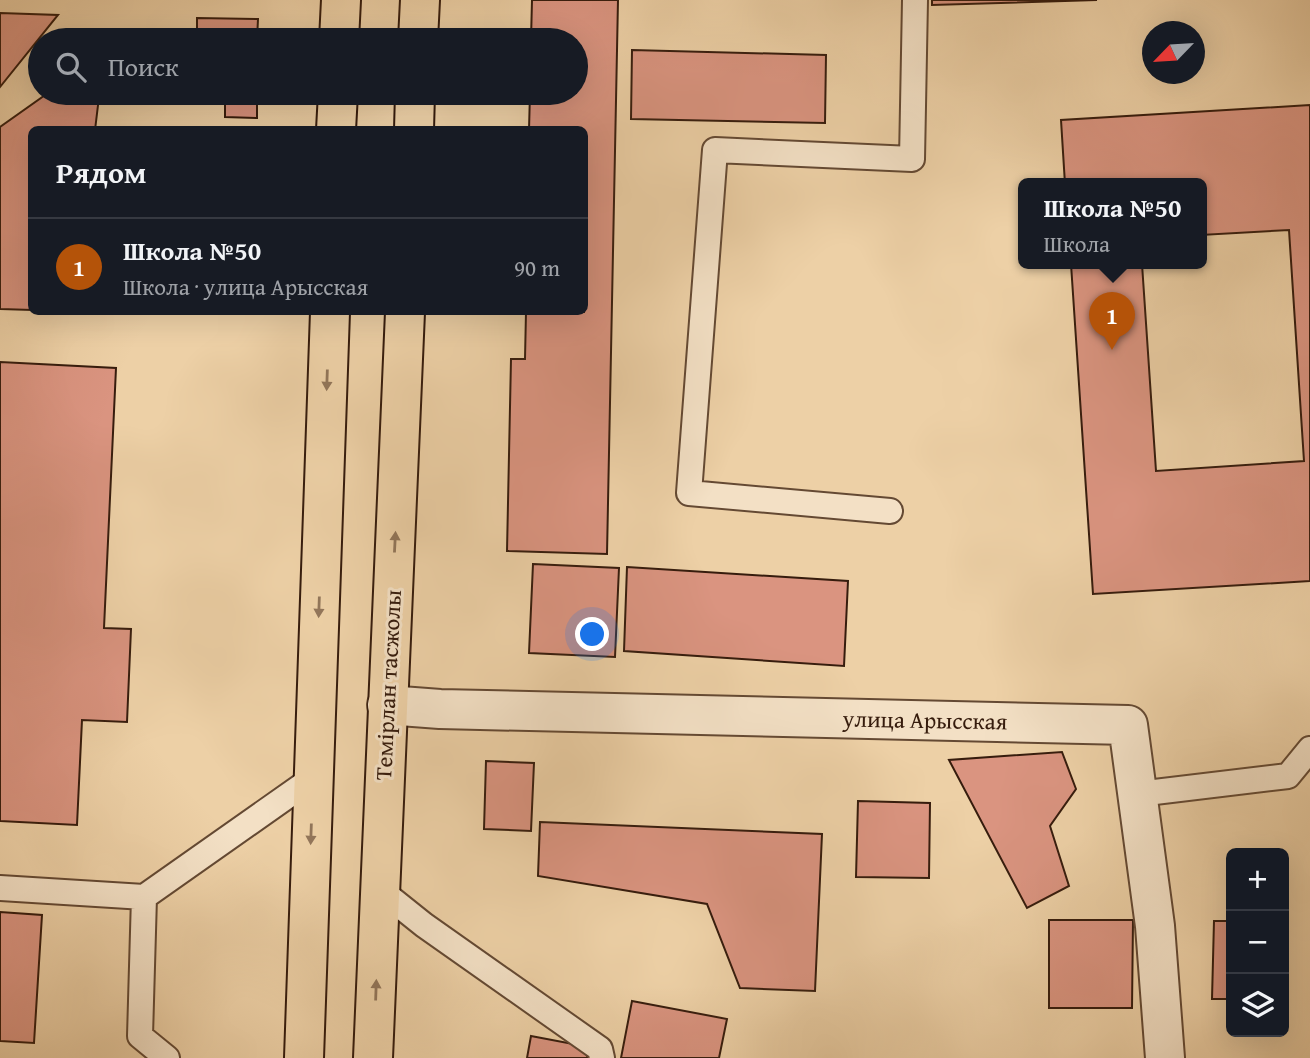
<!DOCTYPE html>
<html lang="ru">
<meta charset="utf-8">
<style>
:root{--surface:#171b24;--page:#242831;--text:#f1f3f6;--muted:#9ea1a6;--line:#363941;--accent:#b45309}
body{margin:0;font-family:"Gentium Book Plus",serif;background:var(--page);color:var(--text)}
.controls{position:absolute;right:21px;bottom:21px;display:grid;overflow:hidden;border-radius:10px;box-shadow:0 7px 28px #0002}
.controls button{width:63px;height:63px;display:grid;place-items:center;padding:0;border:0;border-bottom:2px solid var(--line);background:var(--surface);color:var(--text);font:35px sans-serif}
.compass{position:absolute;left:1142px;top:21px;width:63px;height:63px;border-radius:50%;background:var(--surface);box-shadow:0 7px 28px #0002;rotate:245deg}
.you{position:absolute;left:593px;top:635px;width:24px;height:24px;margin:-18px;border:5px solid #fff;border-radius:50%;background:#1a73e8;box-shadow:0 0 0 10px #1a73e833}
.badge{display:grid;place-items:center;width:46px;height:46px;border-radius:50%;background:var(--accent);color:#fff;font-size:23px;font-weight:700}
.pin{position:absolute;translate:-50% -58px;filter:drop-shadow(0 2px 4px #0008)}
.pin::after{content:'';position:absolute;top:37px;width:24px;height:21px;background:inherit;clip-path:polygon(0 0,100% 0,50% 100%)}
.popup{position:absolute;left:1018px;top:178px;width:189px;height:91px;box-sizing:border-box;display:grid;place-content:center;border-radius:10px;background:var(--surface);filter:drop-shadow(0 2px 5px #0005);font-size:23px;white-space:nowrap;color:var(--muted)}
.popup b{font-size:26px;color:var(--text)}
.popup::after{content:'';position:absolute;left:50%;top:100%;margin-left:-14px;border:14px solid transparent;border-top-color:var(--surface)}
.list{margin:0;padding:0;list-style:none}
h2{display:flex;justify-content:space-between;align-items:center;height:91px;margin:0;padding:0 28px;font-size:30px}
h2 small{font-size:23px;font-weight:400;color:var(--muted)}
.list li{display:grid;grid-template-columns:46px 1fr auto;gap:21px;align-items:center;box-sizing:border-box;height:98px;padding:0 28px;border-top:2px solid var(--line)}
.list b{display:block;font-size:26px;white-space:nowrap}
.list p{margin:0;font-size:23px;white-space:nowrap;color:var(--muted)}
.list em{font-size:23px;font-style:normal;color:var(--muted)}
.icon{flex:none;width:38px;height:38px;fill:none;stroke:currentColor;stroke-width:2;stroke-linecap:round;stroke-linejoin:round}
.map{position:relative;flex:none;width:1310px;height:1058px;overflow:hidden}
.search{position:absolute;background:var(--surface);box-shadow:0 7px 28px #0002;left:28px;top:28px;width:560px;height:77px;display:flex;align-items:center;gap:18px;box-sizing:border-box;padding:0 24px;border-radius:38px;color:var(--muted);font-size:26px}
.panel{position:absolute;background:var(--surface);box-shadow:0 7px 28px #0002;left:28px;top:126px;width:560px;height:189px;border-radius:10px}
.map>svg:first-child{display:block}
.building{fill:#da9480;stroke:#361c0d;stroke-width:2}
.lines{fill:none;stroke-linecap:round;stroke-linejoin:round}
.service-casing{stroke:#644933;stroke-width:28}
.minor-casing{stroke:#644933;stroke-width:42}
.primary-casing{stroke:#361c0d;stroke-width:42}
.service{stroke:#f3e0c5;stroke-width:24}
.minor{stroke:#f3e0c5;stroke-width:38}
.primary{stroke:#edd0a6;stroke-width:38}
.oneway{fill:#92765a}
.labels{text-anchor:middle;stroke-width:6;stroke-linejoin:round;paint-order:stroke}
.street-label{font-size:23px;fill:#361c0d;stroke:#f3e0c5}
</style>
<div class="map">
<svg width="1310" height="1058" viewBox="0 0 1310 1058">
<rect width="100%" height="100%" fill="#edd0a6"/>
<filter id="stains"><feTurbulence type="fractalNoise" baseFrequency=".00286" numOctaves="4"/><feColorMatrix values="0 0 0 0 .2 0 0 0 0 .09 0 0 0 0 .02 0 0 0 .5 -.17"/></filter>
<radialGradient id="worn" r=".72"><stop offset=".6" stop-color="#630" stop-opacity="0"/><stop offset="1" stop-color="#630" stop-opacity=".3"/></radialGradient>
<path class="building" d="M 532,0 L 618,0 L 607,554 L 507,551 L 511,359 L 525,359 L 526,312 L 584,312 L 584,130 L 529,130 L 530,93 L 576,93 L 576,40 L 531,40 Z
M 932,0 L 1097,0 L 932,5 Z
M 0,13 L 58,15 L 0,87 Z
M 197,18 L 258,19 L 257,40 L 197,40 Z
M 632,50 L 826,55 L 825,123 L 631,119 Z
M 48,93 L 89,93 L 99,97 L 95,130 L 32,130 L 32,310 L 0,309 L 0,127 Z
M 225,93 L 257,93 L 257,118 L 225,117 Z
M 1310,105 L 1310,581 L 1093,594 L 1071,264 L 1142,264 L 1156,471 L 1304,461 L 1289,230 L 1201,235 L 1201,184 L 1065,184 L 1061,120 Z
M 62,312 L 115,312 L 115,314 Z
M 0,362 L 116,368 L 104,628 L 131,629 L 127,722 L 82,720 L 77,825 L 0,821 Z
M 533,564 L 619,568 L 615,657 L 529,653 Z
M 627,567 L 848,581 L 844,666 L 624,651 Z
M 1062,752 L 1076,789 L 1050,826 L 1069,886 L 1027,908 L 949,760 Z
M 486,761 L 534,763 L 531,831 L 484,829 Z
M 858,801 L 930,803 L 929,878 L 856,877 Z
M 540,822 L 822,834 L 815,991 L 740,988 L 707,904 L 538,876 Z
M 0,912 L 42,915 L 34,1043 L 0,1041 Z
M 1049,920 L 1133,920 L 1132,1008 L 1049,1008 Z
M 1214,921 L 1231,921 L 1231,999 L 1212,999 Z
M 632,1001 L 727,1019 L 719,1058 L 621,1058 Z
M 531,1036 L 589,1047 L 587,1058 L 527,1058 Z"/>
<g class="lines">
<defs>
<path id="service" d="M 890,511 L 689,493 L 715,150 L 912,159 L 915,0
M 1138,794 L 1288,776 L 1310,749
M 0,888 L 144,897
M 379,889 L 424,925 L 600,1049 L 602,1058
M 167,1058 L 140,1036 L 144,897 L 313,778"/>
<path id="minor" d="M 387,705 L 440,709 L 1128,725 L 1155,926 L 1165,1058"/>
<path id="primary" d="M 339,40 L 341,0
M 418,40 L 420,0
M 336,130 L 338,93
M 414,130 L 415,93
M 304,1058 L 330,312
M 373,1058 L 405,312"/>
</defs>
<use href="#service" class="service-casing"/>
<use href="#minor" class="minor-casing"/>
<use href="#primary" class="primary-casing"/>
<use href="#service" class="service"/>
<use href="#minor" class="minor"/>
<use href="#primary" class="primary"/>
</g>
<defs><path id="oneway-solid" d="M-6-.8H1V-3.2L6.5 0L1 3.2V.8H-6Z" transform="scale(1.75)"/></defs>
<g class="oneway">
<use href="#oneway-solid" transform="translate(327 380) rotate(92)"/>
<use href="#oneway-solid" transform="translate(395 542) rotate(-87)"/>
<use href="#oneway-solid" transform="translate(319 607) rotate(92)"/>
<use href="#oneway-solid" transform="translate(311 834) rotate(92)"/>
<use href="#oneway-solid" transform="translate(376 990) rotate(-88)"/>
</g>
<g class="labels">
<g class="street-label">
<text transform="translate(388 685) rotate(-87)" y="8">Темірлан тасжолы</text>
<text transform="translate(925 720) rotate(1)" y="8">улица Арысская</text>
</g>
</g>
<rect width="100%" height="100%" filter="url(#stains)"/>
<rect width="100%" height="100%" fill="url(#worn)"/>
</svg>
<div class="controls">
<button>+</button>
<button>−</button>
<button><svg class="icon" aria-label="layers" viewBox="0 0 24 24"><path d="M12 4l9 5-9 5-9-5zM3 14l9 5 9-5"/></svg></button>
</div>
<svg class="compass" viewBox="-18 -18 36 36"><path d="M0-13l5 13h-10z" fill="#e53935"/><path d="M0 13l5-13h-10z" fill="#9ea1a6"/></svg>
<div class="you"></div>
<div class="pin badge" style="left:1112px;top:350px">1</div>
<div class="popup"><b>Школа №50</b>Школа</div>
<div class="search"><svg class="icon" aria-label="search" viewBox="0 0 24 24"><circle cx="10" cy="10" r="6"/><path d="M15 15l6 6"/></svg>Поиск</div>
<section class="panel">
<h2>Рядом<small></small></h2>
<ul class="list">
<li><span class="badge">1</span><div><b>Школа №50</b><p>Школа · улица Арысская</p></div><em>90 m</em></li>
</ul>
</section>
</div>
